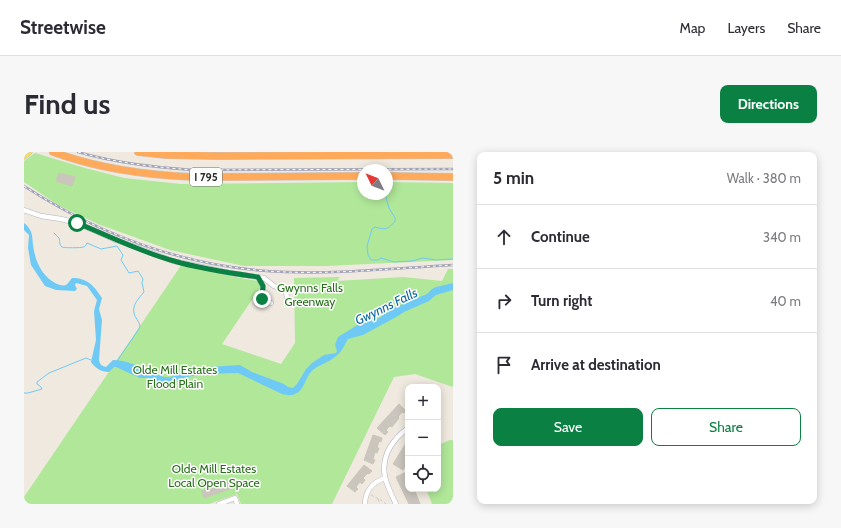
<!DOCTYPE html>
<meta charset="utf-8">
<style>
:root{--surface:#fff;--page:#f7f7f7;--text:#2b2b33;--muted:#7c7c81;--line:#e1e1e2;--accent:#0b8043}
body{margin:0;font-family:Cabin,sans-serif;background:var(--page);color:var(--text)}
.controls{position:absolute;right:12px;bottom:12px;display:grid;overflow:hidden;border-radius:8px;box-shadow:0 2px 10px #0003}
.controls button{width:36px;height:36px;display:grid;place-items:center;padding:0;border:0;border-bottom:1px solid var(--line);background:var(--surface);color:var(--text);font:20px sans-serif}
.compass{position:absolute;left:333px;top:12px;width:36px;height:36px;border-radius:50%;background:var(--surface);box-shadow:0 2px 10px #0003;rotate:313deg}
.stop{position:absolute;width:12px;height:12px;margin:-9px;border:3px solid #0b8043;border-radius:50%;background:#fff}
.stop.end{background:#0b8043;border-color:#fff;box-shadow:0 1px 4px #0008}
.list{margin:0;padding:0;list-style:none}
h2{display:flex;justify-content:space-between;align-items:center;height:52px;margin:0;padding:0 16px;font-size:17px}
h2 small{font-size:13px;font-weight:400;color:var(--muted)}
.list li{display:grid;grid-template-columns:26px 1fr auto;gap:12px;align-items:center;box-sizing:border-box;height:64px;padding:0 16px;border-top:1px solid var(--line)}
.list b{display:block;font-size:15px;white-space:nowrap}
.list em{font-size:13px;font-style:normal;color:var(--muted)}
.actions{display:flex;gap:8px;padding:12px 16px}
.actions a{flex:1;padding:9px 0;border:1px solid var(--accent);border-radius:8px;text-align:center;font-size:14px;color:var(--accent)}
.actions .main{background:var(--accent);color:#fff}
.icon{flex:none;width:22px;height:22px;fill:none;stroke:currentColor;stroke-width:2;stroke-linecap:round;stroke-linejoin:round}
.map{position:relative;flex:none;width:429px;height:352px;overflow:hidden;border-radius:8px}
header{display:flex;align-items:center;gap:24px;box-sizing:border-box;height:56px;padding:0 20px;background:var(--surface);border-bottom:1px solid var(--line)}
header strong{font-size:19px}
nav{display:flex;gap:22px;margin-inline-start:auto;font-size:14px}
.intro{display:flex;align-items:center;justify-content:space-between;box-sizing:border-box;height:96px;padding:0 24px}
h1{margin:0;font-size:28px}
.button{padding:10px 18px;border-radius:8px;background:var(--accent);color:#fff;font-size:14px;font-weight:700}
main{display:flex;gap:24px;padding:0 24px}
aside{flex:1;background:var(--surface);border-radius:8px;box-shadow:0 2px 10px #0003}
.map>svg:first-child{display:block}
.green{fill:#b0e799}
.water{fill:#6ecaf5}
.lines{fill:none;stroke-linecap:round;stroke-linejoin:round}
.stream{stroke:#6ecaf5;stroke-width:1}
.building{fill:#cac6be;stroke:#cbc5b8}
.minor-casing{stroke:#b3b4c1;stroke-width:5.5}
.major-casing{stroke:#c8c8c8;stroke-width:7}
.highway-casing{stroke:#c8c8c8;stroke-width:8}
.path{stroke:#c8c8c8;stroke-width:1;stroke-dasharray:3 2;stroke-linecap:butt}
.minor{stroke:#fff;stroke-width:4.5}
.major{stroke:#f7db5b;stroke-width:6}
.highway{stroke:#ffaa5a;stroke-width:7}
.rail-casing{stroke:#a1a3b8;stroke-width:2.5}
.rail{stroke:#fff;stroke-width:1;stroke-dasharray:3;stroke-linecap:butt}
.route{stroke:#0b8043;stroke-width:5}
.labels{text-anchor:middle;stroke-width:3;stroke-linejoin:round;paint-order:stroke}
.shield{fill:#fff;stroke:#6c6c6c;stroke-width:1}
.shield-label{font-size:11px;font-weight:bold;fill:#2d2d2d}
.park-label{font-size:12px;fill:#256f17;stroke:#fff}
.water-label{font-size:13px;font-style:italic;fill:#0767a6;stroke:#fff}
</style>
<header>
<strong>Streetwise</strong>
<nav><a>Map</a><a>Layers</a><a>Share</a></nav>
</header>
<div class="intro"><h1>Find us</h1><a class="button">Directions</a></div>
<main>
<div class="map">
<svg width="429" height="352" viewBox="0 0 429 352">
<rect width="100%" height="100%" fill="#efe9df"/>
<path class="green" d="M 11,1 L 61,16 L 100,26 L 157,32 L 339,30 L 339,42 L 363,42 L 363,30 L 429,31 L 429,108 L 302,114 L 220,114 L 146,98 L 74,72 L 34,53 L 0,30 L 0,9 Z
M 158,112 L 164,114 L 164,115 L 216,126 L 240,130 L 198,192 L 257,212 L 271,191 L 270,126 L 316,125 L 313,129 L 379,125 L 418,129 L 424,117 L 429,117 L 429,235 L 391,222 L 370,225 L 308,352 L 217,352 L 213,342 L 185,352 L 0,352 L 0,345 Z
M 426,288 L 429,288 L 429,352 L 408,352 L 402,337 L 414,337 L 414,293 Z"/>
<path class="water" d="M 0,71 C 9,78 8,84 9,93 C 11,109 18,125 33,132 C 36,133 39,134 42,133 C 45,131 46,128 48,126 C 64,126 70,134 78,146 L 75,157 L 78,168 L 75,208 C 76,213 78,214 82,215 L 89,208 C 103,208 116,215 128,220 C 135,223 138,226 146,225 L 186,215 L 216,213 L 228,220 L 260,232 L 264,235 L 269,236 L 273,232 L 282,217 L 288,211 L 300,203 L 312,201 L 313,199 L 311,193 L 314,185 L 335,172 L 352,168 L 370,156 L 403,142 L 408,137 L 412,135 L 429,131 L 429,138 L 412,143 L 405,149 L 380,160 L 374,164 L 339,183 L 324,187 C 320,194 318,200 311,205 C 304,211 293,213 287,220 C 281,226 280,239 271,242 C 267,244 262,243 258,242 L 214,221 L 180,222 L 158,226 L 149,230 L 141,232 L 134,231 L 124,226 L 116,226 L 92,215 L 90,215 L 85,220 C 77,220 71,216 67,210 L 72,188 L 70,159 L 73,148 L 63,134 L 52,131 L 51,133 L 53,137 L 51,139 L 32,138 L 21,134 L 7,113 L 4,96 L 5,83 L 0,78 Z"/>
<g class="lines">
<path class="stream" d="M 361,42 L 365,56 L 371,66 L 371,69 C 364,78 361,78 351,75 L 348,77 L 343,94 L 344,103 L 347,108 L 354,108 L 357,106 L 370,110 L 388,109 L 399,106 L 412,108 L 429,107
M 30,81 L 35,86 C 36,89 35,93 38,95 C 39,96 58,96 59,95 C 61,95 62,93 63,91 L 77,97 L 93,94 L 99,103 L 97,108 L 105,121 L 114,119 L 119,127 L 118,131 L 120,140 C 115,146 108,153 110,161 C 111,166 115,169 116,174 L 115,177 L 93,209
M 0,241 L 4,241 L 18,237 L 17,235 L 13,232 L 13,230 L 25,221 L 62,206 L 67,208"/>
</g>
<path class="building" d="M 35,21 L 51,25 L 48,34 L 32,29 Z
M 375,252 L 382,259 L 380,261 L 378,260 L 374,265 L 375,266 L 368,275 L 366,274 L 362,278 L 364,280 L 361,283 L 353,276 Z
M 349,283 L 358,286 L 357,290 L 355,289 L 353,296 L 355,296 L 353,301 L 351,300 L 349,307 L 351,308 L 349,312 L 340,308 Z
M 384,288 L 384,309 L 379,318 L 369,312 Z
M 340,313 L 348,319 L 345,322 L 344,321 L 339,326 L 341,328 L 338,332 L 336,330 L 332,335 L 334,337 L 331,340 L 323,334 Z
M 382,320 L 384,323 L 384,337 L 390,337 L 396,352 L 385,352 L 372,325 Z
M 206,329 L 208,336 L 180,346 L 178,339 Z"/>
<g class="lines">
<defs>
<path id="minor" d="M 0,58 L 17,64 L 37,67 L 53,71 L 92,88 L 149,109 L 206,121 L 240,126 L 250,134 L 262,139 L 263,146
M 234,125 L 239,134 L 238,147 L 247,151
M 195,352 L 211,346 L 213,352
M 341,352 C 341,339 349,330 361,326
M 372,352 C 368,344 363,334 361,325 C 357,304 368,288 384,276"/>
<path id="major" d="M 0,4 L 5,0"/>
<path id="highway" d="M 29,0 C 75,17 121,23 169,25 L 339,24
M 114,0 L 142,3 L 195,4 L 429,3
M 363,24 L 429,25"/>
</defs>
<use href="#minor" class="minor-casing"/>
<use href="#major" class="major-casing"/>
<use href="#highway" class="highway-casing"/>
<path class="path" d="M 347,343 L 357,348 L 362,352
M 354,347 L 356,352"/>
<use href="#minor" class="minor"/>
<use href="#major" class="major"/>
<use href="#highway" class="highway"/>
<defs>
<path id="rail" d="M 54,0 C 92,11 130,15 169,18 L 429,17
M 0,34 C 79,85 168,117 262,120 C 318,122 374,116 429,113"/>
</defs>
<use href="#rail" class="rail-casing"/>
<use href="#rail" class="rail"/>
</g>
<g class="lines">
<path class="route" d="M 53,71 C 85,84 117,100 150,109 C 177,117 206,121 234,125 L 239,134 L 238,147"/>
</g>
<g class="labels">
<rect class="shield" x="166" y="16" width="32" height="18" rx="3"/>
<g class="shield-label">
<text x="182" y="29">I 795</text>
</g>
<g class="park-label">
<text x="286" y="140">Gwynns Falls<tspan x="286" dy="14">Greenway</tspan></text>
<text x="151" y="222">Olde Mill Estates<tspan x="151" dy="14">Flood Plain</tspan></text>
<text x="190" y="321">Olde Mill Estates<tspan x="190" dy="14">Local Open Space</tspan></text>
</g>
<g class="water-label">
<text transform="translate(362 154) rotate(-26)" y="5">Gwynns Falls</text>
</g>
</g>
</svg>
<div class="controls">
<button>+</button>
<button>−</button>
<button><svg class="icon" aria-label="locate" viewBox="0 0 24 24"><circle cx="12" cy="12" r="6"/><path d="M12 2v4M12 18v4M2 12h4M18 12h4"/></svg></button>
</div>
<svg class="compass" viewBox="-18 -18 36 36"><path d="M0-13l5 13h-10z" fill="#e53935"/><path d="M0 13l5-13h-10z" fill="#7c7c81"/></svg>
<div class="stop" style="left:53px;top:71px"></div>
<div class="stop end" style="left:238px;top:147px"></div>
</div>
<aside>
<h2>5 min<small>Walk · 380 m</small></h2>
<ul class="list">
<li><svg class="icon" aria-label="ahead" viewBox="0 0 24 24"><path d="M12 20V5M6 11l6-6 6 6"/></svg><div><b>Continue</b></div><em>340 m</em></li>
<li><svg class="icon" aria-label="right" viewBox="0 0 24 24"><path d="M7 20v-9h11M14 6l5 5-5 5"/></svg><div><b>Turn right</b></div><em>40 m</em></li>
<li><svg class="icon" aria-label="arrive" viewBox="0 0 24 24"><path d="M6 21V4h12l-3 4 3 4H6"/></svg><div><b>Arrive at destination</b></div></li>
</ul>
<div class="actions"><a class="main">Save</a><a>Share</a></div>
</aside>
</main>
